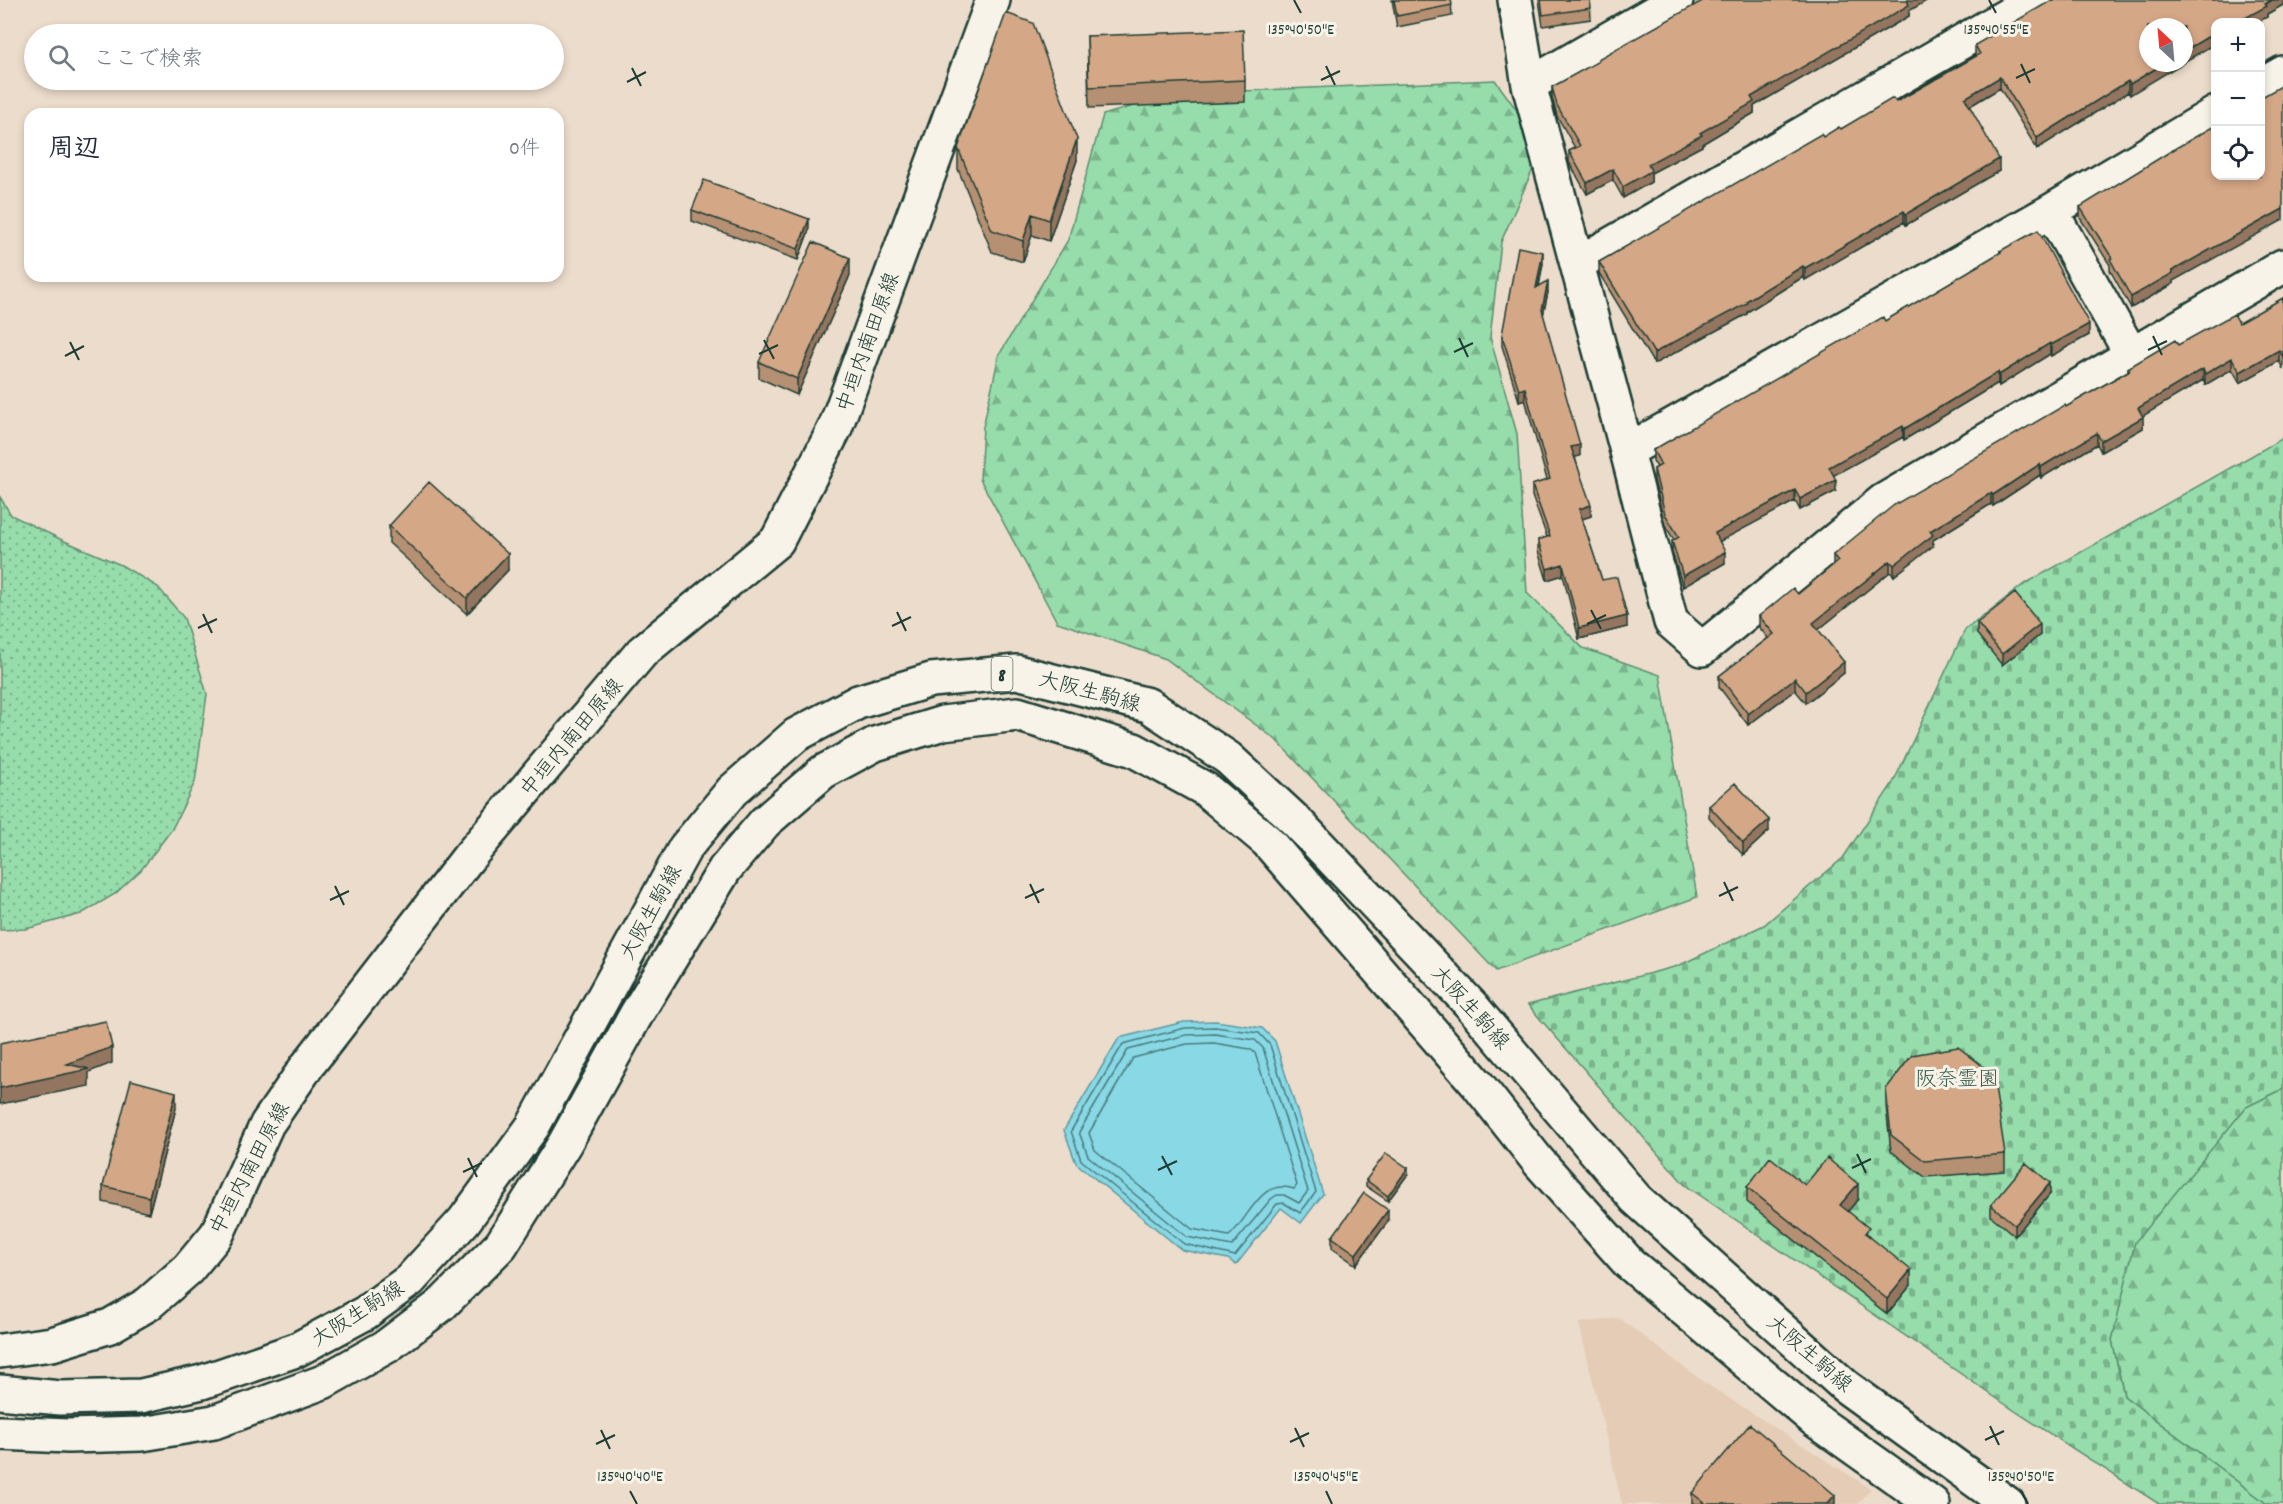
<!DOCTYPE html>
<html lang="ja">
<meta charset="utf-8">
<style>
:root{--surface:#fff;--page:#f6f6f7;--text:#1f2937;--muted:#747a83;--line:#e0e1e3}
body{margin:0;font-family:Dekko,"Klee One",sans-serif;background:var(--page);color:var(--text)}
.controls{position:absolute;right:18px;top:18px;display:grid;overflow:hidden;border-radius:12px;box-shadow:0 3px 9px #0003}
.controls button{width:54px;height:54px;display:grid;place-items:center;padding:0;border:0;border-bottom:2px solid var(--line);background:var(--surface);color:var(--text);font:30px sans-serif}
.compass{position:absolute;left:2139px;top:18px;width:54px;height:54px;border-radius:50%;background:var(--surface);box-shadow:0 3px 9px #0003;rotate:334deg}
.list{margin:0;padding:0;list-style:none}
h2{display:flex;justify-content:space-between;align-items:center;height:78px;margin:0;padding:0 24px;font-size:26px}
h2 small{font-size:20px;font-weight:400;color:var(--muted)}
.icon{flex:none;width:33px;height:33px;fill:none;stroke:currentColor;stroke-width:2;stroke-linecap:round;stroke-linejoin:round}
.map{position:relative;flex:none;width:2283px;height:1504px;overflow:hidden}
.search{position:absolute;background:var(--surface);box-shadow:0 3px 9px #0003;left:24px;top:24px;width:540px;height:66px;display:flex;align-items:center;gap:15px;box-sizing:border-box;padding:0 21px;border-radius:33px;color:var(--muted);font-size:22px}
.panel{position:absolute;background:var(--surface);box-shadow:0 3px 9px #0003;left:24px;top:108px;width:540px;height:174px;border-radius:18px}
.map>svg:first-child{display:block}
.built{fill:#e5ccb6}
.grass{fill:url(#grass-dots);stroke:#5a8d70;stroke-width:1.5}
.forest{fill:url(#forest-firs);stroke:#5a8d70;stroke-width:1.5}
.cemetery{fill:url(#cemetery-stones);stroke:#5a8d70;stroke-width:1.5}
.water{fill:#89d8e6;stroke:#5f9a9f;stroke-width:1.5}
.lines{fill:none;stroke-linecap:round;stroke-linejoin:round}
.shore{stroke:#497b7b;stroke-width:1.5}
.minor-casing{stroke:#1f3d34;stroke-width:38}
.secondary-casing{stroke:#1f3d34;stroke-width:38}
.primary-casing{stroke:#1f3d34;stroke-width:38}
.minor{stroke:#f7f3e8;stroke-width:33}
.secondary{stroke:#f7f3e8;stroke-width:33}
.primary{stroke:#f7f3e8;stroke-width:33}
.wall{fill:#b69073;stroke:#1f3d34;stroke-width:1.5}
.shaded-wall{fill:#94755e;stroke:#1f3d34;stroke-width:1.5}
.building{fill:#d4a786;stroke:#1f3d34;stroke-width:1.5}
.ticks{fill:none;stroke:#1f3d34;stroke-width:2}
.labels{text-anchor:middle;stroke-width:6;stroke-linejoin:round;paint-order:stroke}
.shield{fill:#f7f3e8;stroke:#60746a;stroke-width:1.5}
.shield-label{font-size:20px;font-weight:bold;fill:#1f3d34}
.street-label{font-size:21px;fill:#1f3d34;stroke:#f7f3e8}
.park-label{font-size:21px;fill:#375d4c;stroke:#f7f3e8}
.ticks-label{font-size:15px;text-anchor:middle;fill:#1f3d34;stroke:#f7f3e8;stroke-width:6;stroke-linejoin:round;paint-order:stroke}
</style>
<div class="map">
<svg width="2283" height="1504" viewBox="0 0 2283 1504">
<defs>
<pattern id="grass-dots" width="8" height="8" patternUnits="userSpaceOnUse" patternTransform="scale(1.5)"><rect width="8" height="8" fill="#96ddab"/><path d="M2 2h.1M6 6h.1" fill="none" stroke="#7ab48c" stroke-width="1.8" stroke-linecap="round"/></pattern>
<pattern id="forest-firs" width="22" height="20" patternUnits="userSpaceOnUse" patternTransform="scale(1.5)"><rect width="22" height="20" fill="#96ddab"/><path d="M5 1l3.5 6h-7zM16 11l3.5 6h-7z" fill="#7ab48c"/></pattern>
<pattern id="cemetery-stones" width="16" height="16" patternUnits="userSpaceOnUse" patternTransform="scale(1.5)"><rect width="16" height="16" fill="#96ddab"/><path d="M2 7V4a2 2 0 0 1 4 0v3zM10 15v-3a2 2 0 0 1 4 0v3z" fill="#7ab48c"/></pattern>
</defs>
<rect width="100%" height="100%" fill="#ecdccb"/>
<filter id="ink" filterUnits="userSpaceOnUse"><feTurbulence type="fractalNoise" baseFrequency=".0167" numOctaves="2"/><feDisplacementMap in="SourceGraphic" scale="12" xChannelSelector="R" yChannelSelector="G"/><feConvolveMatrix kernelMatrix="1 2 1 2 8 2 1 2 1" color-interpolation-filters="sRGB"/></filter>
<g filter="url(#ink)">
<path class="built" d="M 1619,1318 L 1705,1383 L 1871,1489 L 1858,1504 L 1622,1504 L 1579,1323 Z"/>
<path class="grass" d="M 0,497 L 11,515 L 62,540 L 121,565 L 158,587 L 184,618 L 207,694 L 195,782 L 172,829 L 141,870 L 115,894 L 81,914 L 26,929 L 0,930 Z"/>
<path class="forest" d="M 1495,80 L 1524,120 L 1533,169 L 1501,242 L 1490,337 L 1517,434 L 1527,593 L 1583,648 L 1660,675 L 1697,897 L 1496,971 L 1275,739 L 1166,659 L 1057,622 L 980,479 L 983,427 L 999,355 L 1068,240 L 1103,115 L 1174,94 Z
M 2283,1089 L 2283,1504 L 2267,1504 L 2124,1396 L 2112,1340 L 2134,1242 L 2246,1107 Z"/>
<path class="cemetery" d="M 2283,438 L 2283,1089 L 2246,1107 L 2135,1242 L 2112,1340 L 2124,1396 L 2267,1504 L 2159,1504 L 2018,1413 L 1685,1185 L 1528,1005 L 1678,966 L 1764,925 L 1843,858 L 1893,783 L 1965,630 L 2023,585 Z"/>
<path class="water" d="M 1216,1021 L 1262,1028 L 1275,1041 L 1323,1194 L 1301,1223 L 1281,1208 L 1236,1265 L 1228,1259 L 1182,1250 L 1076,1163 L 1064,1130 L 1119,1038 L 1184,1022 Z"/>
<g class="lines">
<path class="shore" d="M 1215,1027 L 1259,1033 L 1270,1045 L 1316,1192 L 1300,1213 L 1284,1203 L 1277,1204 L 1235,1256 L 1184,1244 L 1081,1160 L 1071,1131 L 1123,1044 L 1185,1028 Z
M 1215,1034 L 1255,1040 L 1263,1048 L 1308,1191 L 1299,1203 L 1284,1195 L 1277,1195 L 1271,1199 L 1232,1246 L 1187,1237 L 1088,1156 L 1079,1132 L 1128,1050 L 1186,1035 Z
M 1214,1043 L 1250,1049 L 1255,1053 L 1297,1185 L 1294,1189 C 1260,1177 1250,1218 1229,1236 L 1192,1229 L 1095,1150 L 1089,1133 L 1133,1058 L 1187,1044 Z"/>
<defs>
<path id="minor" d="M 1515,0 L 1529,85 L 1627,451 L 1671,622 L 1702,649 L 1883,501 L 2283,266
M 1529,85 L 1676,0
M 2260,86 L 2283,73
M 2051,211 L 2131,354
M 1577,264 L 2034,0
M 1627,451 L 2051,211 L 2216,113"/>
<path id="secondary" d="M 0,1351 L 52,1344 L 110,1326 L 148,1304 L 188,1269 L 217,1234 L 267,1124 L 307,1066 L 468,858 L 642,652 L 777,541 L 835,428 L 993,0"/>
<path id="primary" d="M 0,1392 L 60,1398 L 141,1396 L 202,1382 L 296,1350 L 365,1313 L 410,1280 L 464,1221 L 533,1126 L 685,848 L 732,791 L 796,735 L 858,702 L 931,680 L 1017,672 L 1148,705 L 1228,758 L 1298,823 L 1470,1004 L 1636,1199 L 1845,1386 L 2008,1504
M 0,1433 L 68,1436 L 142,1434 L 214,1422 L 323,1382 L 387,1346 L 441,1305 L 501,1245 L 565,1143 L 637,1013 L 725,869 L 765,822 L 823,772 L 875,744 L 943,723 L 1017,714 L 1134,750 L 1205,789 L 1267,841 L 1478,1085 L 1538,1161 L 1629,1263 L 1815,1420 L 1933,1504"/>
</defs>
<use href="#minor" class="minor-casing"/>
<use href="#secondary" class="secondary-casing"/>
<use href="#primary" class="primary-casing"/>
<use href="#minor" class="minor"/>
<use href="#secondary" class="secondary"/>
<use href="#primary" class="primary"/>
</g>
<path class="wall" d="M 1392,0 L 1451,0 L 1452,16 L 1397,27 Z
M 1539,0 L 1590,0 L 1591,19 L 1543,26 Z
M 2283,0 L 2283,5 L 2267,14 L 2267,17 L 2216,22 L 2130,95 L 2128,92 L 2037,149 L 2000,88 L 1970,106 L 1999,171 L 1906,225 L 1904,222 L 1805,280 L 1803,277 L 1747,312 L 1747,314 L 1654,364 L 1599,273 L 1599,262 L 1823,137 L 1841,129 L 1896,102 L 1975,57 L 1975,45 Z
M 1909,11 L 1909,16 L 1754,106 L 1754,113 L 1702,144 L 1702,146 L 1651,173 L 1651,182 L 1623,198 L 1613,180 L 1587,194 L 1569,162 L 1569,151 L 1575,148 L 1557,116 L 1552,98 L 1552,87 L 1598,62 L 1598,59 Z
M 1087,36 L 1245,80 L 1245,102 L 1089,108 Z
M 958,148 L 1077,160 L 1049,241 L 1032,235 L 1023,262 L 992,252 L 958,169 Z
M 2080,207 L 2173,281 L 2173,284 L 2131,308 L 2110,270 L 2110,265 L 2080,218 Z
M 692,210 L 809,230 L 798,260 L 692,221 Z
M 2000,251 L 2089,335 L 2051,356 L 2050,354 L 1999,386 L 1998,383 L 1904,440 L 1903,437 L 1833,475 L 1836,491 L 1800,510 L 1795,501 L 1719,541 L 1725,563 L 1683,587 L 1672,552 L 1672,541 L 1674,540 L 1665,525 L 1654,480 L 1654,469 L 1657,467 L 1653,461 L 1653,450 L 1885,321 L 2000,253 Z
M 1543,263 L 1539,287 L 1548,292 L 1543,315 L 1580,456 L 1575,457 L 1591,516 L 1582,519 L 1602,580 L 1627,627 L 1579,639 L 1563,575 L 1547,580 L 1538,551 L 1538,540 L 1547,537 L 1532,496 L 1532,485 L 1547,480 L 1525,399 L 1519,401 L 1502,346 L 1502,335 Z
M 850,275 L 797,395 L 759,378 L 759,362 Z
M 2283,298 L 2283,369 L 2279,361 L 2240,383 L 2232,369 L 2205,385 L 2203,380 L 2142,416 L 2143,428 L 2101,452 L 2097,444 L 2041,478 L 2040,475 L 1993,506 L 1991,504 L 1933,540 L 1933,546 L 1894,576 L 1890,572 L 1818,630 L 1844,673 L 1806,703 L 1795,690 L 1748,725 L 1719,687 L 1719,676 L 1768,638 L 1759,627 L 1759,616 L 1798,594 L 1833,565 L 1833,555 L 2066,407 L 2128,371 L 2128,368 L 2178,345 L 2239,323 Z
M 389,526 L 508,570 L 467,614 L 389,543 Z
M 1977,623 L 2040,635 L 2002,665 L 1977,634 Z
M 1709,806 L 1769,831 L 1743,855 L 1709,817 Z
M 1886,1089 L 2005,1154 L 2005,1171 L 1925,1177 L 1891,1151 L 1886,1106 Z
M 176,1108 L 149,1213 L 103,1202 L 103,1186 Z
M 1408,1174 L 1388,1201 L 1366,1186 L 1366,1180 Z
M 1805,1185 L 1858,1199 L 1848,1211 L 1911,1285 L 1887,1314 L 1747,1202 L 1747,1187 Z
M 2050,1194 L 2015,1236 L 1991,1216 L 1991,1205 Z
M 1388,1221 L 1356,1265 L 1332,1248 L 1332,1237 Z
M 1692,1493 L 1835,1504 L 1692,1504 Z"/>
<path class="shaded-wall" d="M 1909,0 L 1928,0 L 1909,11 L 1909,16 L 1754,106 L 1754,113 L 1702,144 L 1702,146 L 1651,173 L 1651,182 L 1623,198 L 1623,187 L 1648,164 L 1700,133 L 1751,97 Z
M 2272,0 L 2283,0 L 2283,5 L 2267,14 L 2267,17 L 2258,22 L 2238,22 Z
M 2216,32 L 2216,43 L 2184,62 L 2184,51 Z
M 2165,63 L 2183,63 L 2130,95 L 2130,84 Z
M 2000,77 L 2000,88 L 1965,109 L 1965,98 Z
M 2128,81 L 2128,92 L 2037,149 L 2037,138 Z
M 1077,139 L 1077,160 L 1049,241 L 1049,220 Z
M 1999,159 L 1999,171 L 1906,225 L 1906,214 Z
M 1613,169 L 1613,180 L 1587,194 L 1587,183 Z
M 2283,209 L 2283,220 L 2173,281 L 2173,284 L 2131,308 L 2131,297 L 2172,271 Z
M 1904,211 L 1904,222 L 1805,280 L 1805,268 Z
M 1032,214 L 1032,235 L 1023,262 L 1023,241 Z
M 809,219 L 809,230 L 798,260 L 798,249 Z
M 1543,252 L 1543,263 L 1536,299 L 1536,288 Z
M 850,258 L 850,275 L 797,395 L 797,379 Z
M 1803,266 L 1803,277 L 1747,312 L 1747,314 L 1654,364 L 1654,353 L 1746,301 Z
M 1548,281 L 1548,292 L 1542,321 L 1542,310 Z
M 2089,324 L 2089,335 L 2051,356 L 2051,345 Z
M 2050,343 L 2050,354 L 1999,386 L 1999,375 Z
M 2279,350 L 2279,361 L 2240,383 L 2240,372 Z
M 2232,358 L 2232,369 L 2205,385 L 2205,374 Z
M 2203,369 L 2203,380 L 2138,419 L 2138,408 Z
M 1998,372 L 1998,383 L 1904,440 L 1904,429 Z
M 1525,388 L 1525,399 L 1519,401 L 1519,390 Z
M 2143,417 L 2143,428 L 2101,452 L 2101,441 Z
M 1903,426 L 1903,437 L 1829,478 L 1829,467 Z
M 2097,433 L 2097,444 L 2041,478 L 2041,467 Z
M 1580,445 L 1580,456 L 1571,458 L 1571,447 Z
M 2040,464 L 2040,475 L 1993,506 L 1993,495 Z
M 1836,480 L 1836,491 L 1800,510 L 1800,499 Z
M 1795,490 L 1795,501 L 1715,544 L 1715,533 Z
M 1991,493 L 1991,504 L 1933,540 L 1933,546 L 1894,576 L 1894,565 L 1930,531 Z
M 1591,505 L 1591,516 L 1579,520 L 1579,509 Z
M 1725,552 L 1725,563 L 1683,587 L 1683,576 Z
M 508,554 L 508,570 L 467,614 L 467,598 Z
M 1890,561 L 1890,572 L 1813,634 L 1813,623 Z
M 1563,564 L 1563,575 L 1547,580 L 1547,569 Z
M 1627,616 L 1627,627 L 1579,639 L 1579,628 Z
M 2040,624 L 2040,635 L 2002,665 L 2002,654 Z
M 1844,662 L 1844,673 L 1806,703 L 1806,692 Z
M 1795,678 L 1795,690 L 1748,725 L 1748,714 Z
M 1769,820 L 1769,831 L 1743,855 L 1743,843 Z
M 112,1047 L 112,1063 L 89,1072 L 89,1086 L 0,1104 L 0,1088 Z
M 176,1092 L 176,1108 L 149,1213 L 149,1197 Z
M 1408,1168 L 1408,1174 L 1388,1201 L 1388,1196 Z
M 2050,1183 L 2050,1194 L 2015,1236 L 2015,1225 Z
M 1858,1184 L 1858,1199 L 1840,1221 L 1840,1205 Z
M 1388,1210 L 1388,1221 L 1356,1265 L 1356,1254 Z
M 1911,1270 L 1911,1285 L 1887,1314 L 1887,1299 Z
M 1835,1495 L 1835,1504 L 1827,1504 Z"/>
<path class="building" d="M 1394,0 L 1451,0 L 1452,5 L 1397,16 Z
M 1541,0 L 1590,0 L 1591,8 L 1543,15 Z
M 1704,0 L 1909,0 L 1907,1 L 1909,5 L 1751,97 L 1754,102 L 1700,133 L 1702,135 L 1648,164 L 1651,171 L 1623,187 L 1613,169 L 1587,183 L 1569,151 L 1580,146 L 1557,105 L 1552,87 L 1599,61 L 1598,59 Z
M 2052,0 L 2272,0 L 2265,4 L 2267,6 L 2238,22 L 2216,22 L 2216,32 L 2184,51 L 2184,27 L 2148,27 L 2148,63 L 2165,63 L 2130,84 L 2128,81 L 2037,138 L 2000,77 L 1965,98 L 1999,159 L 1906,214 L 1904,211 L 1805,268 L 1803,266 L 1746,301 L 1747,303 L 1654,353 L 1599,262 L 1821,134 L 1823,137 L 1839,127 L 1841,129 L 1893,98 L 1896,102 L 1980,54 L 1975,45 Z
M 1006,13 L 1033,23 L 1077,139 L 1049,220 L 1032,214 L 1023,241 L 992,230 L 958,148 Z
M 1243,30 L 1245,80 L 1089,87 L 1087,36 Z
M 2283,85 L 2283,209 L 2172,271 L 2173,273 L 2131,297 L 2110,259 L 2112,258 L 2080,207 L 2176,148 L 2216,125 L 2216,176 L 2260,176 L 2260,98 Z
M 704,180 L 809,219 L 798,249 L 692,210 Z
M 2038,230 L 2089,324 L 2051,345 L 2050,343 L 1999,375 L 1998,372 L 1904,429 L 1903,426 L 1829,467 L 1836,480 L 1800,499 L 1795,490 L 1715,533 L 1725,552 L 1683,576 L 1672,541 L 1679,537 L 1665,514 L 1654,469 L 1661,465 L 1653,450 L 1883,317 L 1885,321 L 2001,252 L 2000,251 Z
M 813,242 L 850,258 L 797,379 L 759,362 Z
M 1518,247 L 1543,252 L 1536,288 L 1548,281 L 1542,310 L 1580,445 L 1571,447 L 1591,505 L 1579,509 L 1602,580 L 1617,577 L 1627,616 L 1579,628 L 1563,564 L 1547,569 L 1538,540 L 1550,536 L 1532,485 L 1550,479 L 1525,388 L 1519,390 L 1502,335 Z
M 2283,298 L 2283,357 L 2279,350 L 2240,372 L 2232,358 L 2205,374 L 2203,369 L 2138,408 L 2143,417 L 2101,441 L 2097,433 L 2041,467 L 2040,464 L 1993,495 L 1991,493 L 1930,531 L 1933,535 L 1894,565 L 1890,561 L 1813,623 L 1844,662 L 1806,692 L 1795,678 L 1748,714 L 1719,676 L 1774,634 L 1759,616 L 1793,588 L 1798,594 L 1838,561 L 1833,555 L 1894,505 L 2065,405 L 2066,407 L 2130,370 L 2128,368 L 2175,340 L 2178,345 L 2234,314 L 2239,323 Z
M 429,482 L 508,554 L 467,598 L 389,526 Z
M 2015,593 L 2040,624 L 2002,654 L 1977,623 Z
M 1735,783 L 1769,820 L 1743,843 L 1709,806 Z
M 106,1021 L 112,1047 L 67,1064 L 89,1069 L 0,1088 L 0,1043 Z
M 1958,1047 L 1993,1074 L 2005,1154 L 1925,1161 L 1891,1135 L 1886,1089 L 1912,1055 Z
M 131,1080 L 176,1092 L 149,1197 L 103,1186 Z
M 1386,1153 L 1408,1168 L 1388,1196 L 1366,1180 Z
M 1770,1157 L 1805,1185 L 1827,1158 L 1858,1184 L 1840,1205 L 1869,1228 L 1865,1233 L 1911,1270 L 1887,1299 L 1747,1187 Z
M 2026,1163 L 2050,1183 L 2015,1225 L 1991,1205 Z
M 1364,1193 L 1388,1210 L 1356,1254 L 1332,1237 Z
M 1750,1424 L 1835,1495 L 1827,1504 L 1706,1504 L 1692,1493 Z"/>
</g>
<path class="ticks" d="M 1294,0 L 1301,13M 1989,0 L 1996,13M 2021,64 L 2030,83M 1326,66 L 1335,85M 632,68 L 641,86M 2016,78 L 2035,69M 1321,80 L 1340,71M 627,82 L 646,72M 2153,336 L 2162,355M 1459,338 L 1468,357M 764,340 L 774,359M 70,342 L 79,360M 2148,350 L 2167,341M 1454,352 L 1473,343M 759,354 L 778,345M 65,356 L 84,346M 1591,610 L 1601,629M 897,612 L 906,631M 203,614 L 212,633M 1587,624 L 1606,615M 892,626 L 911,617M 198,628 L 217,619M 1724,882 L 1733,901M 1030,884 L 1039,903M 335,886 L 344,905M 1719,896 L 1738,887M 1025,898 L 1044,889M 330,900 L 349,891M 1857,1154 L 1866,1173M 1162,1156 L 1172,1175M 468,1158 L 477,1177M 1852,1168 L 1871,1159M 1158,1170 L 1177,1161M 463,1172 L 482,1163M 1990,1426 L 1999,1445M 1295,1428 L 1304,1447M 601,1430 L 610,1449M 1985,1440 L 2004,1431M 1290,1442 L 1309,1433M 596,1444 L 615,1435M 630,1491 L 637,1504M 1326,1491 L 1332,1504M 2021,1491 L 2028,1504"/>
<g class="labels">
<rect class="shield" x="991.5" y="657" width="21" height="34" rx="4.5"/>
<g class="shield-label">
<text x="1002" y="681">8</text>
</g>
<g class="street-label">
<text transform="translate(867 342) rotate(-70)" y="7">中垣内南田原線</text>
<text transform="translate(1090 691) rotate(15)" y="7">大阪生駒線</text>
<text transform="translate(571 737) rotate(-50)" y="7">中垣内南田原線</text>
<text transform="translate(650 912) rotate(-61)" y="7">大阪生駒線</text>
<text transform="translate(1471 1007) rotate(48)" y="7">大阪生駒線</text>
<text transform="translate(249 1168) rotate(-62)" y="7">中垣内南田原線</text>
<text transform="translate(357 1313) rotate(-32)" y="7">大阪生駒線</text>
<text transform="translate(1810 1353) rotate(41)" y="7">大阪生駒線</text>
</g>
<g class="park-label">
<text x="1957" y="1085">阪奈霊園</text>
</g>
</g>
<g class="ticks-label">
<text x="1301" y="34">135°40'50"E</text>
<text x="1996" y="34">135°40'55"E</text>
<text x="630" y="1481">135°40'40"E</text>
<text x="1326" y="1481">135°40'45"E</text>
<text x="2021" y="1481">135°40'50"E</text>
</g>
</svg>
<div class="controls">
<button>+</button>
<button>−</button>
<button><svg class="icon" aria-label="locate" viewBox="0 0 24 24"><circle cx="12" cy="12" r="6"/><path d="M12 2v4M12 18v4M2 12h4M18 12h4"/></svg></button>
</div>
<svg class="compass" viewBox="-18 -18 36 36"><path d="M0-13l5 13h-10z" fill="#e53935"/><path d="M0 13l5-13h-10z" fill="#747a83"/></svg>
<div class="search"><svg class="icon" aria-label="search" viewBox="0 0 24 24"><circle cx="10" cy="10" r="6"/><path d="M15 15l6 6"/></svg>ここで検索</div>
<section class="panel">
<h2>周辺<small>0件</small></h2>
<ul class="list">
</ul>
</section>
</div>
